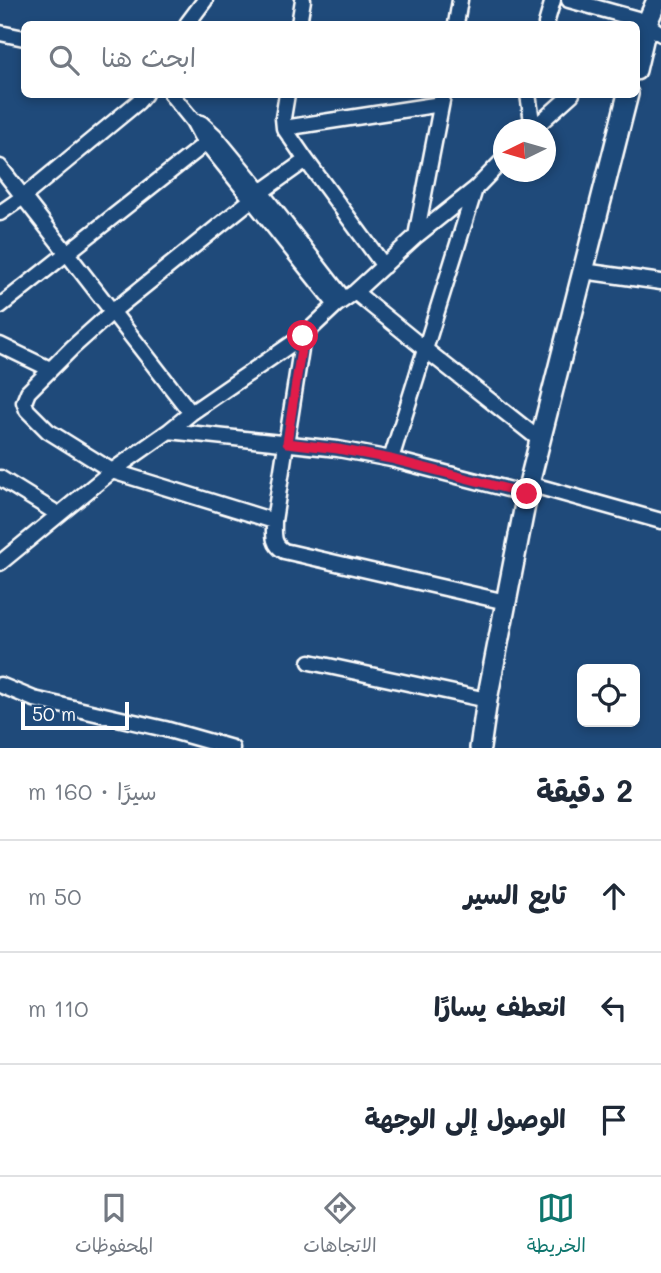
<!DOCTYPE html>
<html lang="ar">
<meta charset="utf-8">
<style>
:root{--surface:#fff;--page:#f2f2f3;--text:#1f2937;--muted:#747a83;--line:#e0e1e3;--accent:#0f766e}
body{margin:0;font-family:Mali,"Playpen Sans Arabic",sans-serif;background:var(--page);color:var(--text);direction:rtl}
.controls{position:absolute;right:21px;bottom:21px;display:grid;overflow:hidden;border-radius:10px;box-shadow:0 4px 10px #0003}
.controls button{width:63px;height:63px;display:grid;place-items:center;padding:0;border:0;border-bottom:2px solid var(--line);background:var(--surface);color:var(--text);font:35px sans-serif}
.compass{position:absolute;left:493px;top:119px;width:63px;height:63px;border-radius:50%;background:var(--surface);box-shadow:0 4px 10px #0003;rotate:265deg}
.scale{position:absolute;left:21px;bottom:18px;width:108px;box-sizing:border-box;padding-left:7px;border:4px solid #fff;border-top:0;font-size:19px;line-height:24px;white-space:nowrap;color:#fff;-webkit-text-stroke:5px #1f4a7a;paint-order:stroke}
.stop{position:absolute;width:21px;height:21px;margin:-16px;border:5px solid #e11d48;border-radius:50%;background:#fff}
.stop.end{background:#e11d48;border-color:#fff;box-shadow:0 2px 7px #0008}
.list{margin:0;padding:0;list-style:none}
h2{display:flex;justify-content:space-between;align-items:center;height:91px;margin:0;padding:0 28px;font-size:30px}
h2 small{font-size:23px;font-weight:400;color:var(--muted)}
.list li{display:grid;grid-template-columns:46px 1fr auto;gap:21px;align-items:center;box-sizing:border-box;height:112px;padding:0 28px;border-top:2px solid var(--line)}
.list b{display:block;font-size:26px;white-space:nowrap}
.list em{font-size:23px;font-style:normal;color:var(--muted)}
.icon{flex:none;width:38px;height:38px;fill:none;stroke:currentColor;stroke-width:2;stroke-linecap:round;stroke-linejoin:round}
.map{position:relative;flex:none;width:661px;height:748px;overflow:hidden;direction:ltr}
.search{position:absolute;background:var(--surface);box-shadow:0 4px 10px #0003;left:21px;right:21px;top:21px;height:77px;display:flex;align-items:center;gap:18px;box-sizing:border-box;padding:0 24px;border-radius:10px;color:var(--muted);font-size:26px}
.sheet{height:427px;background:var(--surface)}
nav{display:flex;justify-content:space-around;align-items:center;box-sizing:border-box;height:98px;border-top:2px solid var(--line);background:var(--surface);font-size:19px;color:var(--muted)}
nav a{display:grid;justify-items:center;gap:4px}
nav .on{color:var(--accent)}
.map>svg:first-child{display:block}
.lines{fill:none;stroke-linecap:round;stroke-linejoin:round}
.street-casing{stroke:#fff;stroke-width:19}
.secondary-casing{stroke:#fff;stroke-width:24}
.street{stroke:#1f4a7a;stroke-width:14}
.secondary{stroke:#1f4a7a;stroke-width:19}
.route{stroke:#e11d48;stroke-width:9}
</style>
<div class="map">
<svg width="661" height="748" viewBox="0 0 661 748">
<rect width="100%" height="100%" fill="#1f4a7a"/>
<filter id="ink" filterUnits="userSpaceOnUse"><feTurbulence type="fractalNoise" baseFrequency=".0143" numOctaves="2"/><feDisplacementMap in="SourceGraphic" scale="14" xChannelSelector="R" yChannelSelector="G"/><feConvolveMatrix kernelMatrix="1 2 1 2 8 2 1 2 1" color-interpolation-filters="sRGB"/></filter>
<g filter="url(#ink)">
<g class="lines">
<defs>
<path id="street" d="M 569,0 L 641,20 L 661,34
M 187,24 L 205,0
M 299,24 L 303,0
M 456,24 L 460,0
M 546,24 L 553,0
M 0,33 L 24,38
M 171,94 L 193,121 L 201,136 L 336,305
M 287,94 L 283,118 L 284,128 L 306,160 L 384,266
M 528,94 L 533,128
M 193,121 L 201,123 L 215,136 L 261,192 L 344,299
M 284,128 L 441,104
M 532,130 L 572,94
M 0,167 L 191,413
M 0,213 L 23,197 L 138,102 L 145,94
M 416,236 L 443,96
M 583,271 L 661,282
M 355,292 L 426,350 L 540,440
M 0,306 L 215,136
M 303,336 L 274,521 C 274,534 272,544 284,551 L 506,602
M 0,345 L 50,369
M 169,431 L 338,449 L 391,459 L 527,494
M 391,459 L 475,189
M 0,478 L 58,514
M 529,484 L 661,521
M 274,521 L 112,471 L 48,431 L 27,410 L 24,402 L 28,392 L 73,347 L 112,312 L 261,192 L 306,160
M 0,563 L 112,471 L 169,431 L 191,413 L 303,336 L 336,305 L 355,292 L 416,236 L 475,189 L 504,159
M 310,662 L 487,700
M 0,685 L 34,699 L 165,729 L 232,748"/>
<path id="secondary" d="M 636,70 L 647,23 L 657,0
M 480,748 L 487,700 L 529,484 L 628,94"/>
</defs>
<use href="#street" class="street-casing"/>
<use href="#secondary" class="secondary-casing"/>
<use href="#street" class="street"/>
<use href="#secondary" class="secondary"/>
</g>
</g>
<g class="lines" filter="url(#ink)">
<path class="route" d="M 303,336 L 287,443 L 338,449 L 391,459 L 527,494"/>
</g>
</svg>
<div class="controls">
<button><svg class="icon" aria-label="locate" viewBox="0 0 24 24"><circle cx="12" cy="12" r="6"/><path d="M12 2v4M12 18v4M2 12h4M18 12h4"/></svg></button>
</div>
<svg class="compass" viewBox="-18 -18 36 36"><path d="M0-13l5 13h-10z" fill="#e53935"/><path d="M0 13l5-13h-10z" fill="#747a83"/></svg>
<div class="scale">50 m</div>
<div class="stop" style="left:303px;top:336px"></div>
<div class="stop end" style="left:527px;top:494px"></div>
<div class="search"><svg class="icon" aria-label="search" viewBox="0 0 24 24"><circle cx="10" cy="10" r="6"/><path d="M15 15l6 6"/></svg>ابحث هنا</div>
</div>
<section class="sheet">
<h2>2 دقيقة<small>سيرًا · 160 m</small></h2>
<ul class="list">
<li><svg class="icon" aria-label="ahead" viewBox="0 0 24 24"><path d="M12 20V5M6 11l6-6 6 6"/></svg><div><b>تابع السير</b></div><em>50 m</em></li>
<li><svg class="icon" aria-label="left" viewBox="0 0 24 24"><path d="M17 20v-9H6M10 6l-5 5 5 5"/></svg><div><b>انعطف يسارًا</b></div><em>110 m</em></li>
<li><svg class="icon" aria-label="arrive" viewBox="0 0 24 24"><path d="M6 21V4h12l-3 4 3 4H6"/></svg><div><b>الوصول إلى الوجهة</b></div></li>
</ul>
</section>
<nav>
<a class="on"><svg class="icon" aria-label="map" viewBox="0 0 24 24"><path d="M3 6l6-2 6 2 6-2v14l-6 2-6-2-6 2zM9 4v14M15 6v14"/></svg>الخريطة</a>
<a><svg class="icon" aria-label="directions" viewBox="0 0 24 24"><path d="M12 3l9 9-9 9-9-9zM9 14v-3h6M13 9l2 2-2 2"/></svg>الاتجاهات</a>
<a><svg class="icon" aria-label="saved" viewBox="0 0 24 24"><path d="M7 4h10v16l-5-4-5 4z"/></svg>المحفوظات</a>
</nav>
